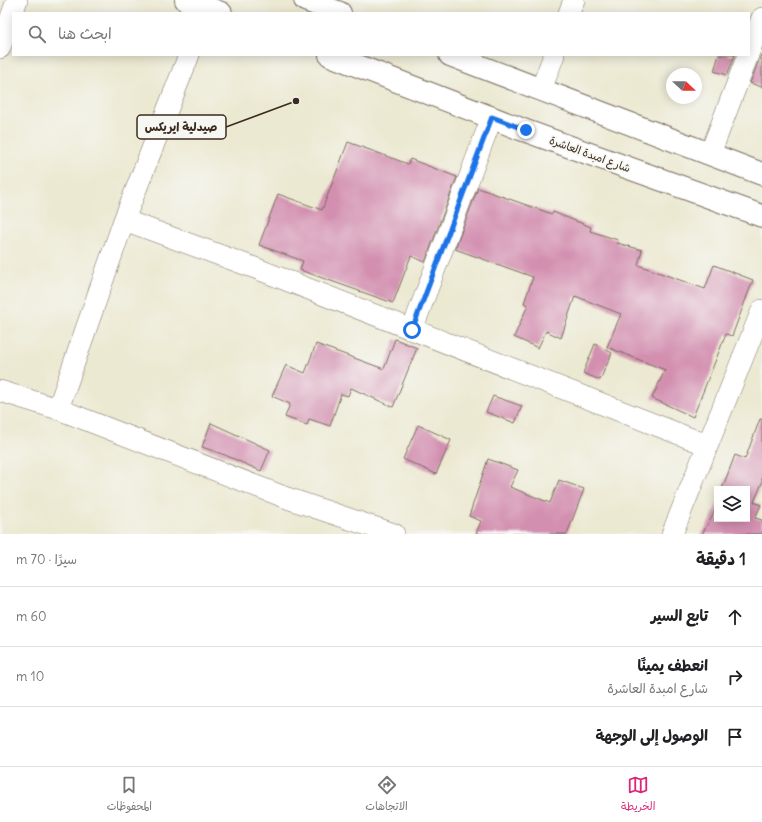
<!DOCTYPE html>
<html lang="ar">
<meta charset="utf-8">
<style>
:root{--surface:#fff;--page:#f2f2f2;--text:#202124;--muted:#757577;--line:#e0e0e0;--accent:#db2777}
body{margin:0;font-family:Delius,"Playpen Sans Arabic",sans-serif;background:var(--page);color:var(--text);direction:rtl}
.controls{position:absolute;right:12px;bottom:12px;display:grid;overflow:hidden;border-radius:0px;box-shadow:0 2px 10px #0003}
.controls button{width:36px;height:36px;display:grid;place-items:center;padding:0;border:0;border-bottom:1px solid var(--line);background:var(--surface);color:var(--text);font:20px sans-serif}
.compass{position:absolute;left:666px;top:68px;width:36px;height:36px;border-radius:50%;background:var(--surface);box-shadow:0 2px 10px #0003;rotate:112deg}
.stop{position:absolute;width:12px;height:12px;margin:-9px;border:3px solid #1a73e8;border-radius:50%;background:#fff}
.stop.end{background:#1a73e8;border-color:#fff;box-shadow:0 1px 4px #0008}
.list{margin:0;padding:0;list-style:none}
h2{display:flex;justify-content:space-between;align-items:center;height:52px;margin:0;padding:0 16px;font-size:17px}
h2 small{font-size:13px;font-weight:400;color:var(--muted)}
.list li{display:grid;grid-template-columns:26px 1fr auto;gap:12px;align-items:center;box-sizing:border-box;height:60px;padding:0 16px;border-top:1px solid var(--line)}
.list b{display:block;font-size:15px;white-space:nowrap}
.list p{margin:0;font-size:13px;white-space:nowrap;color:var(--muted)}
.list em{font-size:13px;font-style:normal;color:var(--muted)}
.icon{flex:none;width:22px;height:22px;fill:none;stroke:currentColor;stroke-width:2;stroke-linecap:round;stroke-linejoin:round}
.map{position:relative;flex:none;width:762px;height:534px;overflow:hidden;direction:ltr}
.search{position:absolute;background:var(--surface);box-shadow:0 2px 10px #0003;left:12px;right:12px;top:12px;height:44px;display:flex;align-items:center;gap:10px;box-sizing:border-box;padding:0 14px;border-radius:0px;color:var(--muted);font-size:15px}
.sheet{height:232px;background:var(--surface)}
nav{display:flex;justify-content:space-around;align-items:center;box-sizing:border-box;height:56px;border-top:1px solid var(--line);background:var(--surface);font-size:11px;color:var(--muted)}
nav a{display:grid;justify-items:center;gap:2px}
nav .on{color:var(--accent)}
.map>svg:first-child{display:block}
.building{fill:#d38fb0}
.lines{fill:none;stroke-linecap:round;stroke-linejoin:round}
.minor-casing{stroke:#796d5d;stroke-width:22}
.secondary-casing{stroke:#796d5d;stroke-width:24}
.minor{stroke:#fff;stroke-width:21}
.secondary{stroke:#fff;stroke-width:22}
.route{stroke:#1a73e8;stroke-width:5}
.labels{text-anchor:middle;stroke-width:3.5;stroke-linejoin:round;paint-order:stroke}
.street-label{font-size:11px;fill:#3b2a1e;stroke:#f6f6f2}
.leader{fill:none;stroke:#3b2a1e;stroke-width:1.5}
.callout-dot{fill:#3b2a1e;stroke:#f6f6f2;stroke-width:1.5}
.callout{fill:#f6f6f2;stroke:#3b2a1e;stroke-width:1.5}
.callout-label{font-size:12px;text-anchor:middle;font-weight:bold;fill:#3b2a1e}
</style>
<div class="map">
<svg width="762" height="534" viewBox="0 0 762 534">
<rect width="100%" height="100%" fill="#f6f6f2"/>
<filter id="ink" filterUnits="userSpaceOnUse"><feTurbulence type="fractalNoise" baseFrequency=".025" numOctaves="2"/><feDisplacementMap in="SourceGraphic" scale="8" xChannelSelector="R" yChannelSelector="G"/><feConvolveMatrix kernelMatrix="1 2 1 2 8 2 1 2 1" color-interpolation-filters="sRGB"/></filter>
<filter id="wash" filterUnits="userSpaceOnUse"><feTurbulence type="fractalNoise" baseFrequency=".012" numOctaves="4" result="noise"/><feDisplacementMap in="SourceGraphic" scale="16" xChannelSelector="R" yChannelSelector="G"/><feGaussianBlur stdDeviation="0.9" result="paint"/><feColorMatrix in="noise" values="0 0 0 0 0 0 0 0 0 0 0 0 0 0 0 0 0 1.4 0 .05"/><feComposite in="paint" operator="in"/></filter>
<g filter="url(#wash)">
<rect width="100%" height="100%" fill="#ece9d2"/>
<g id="blocks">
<path class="building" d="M 719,55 L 735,55 L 727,75 L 714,71 Z
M 761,55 L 762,55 L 762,87 L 750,83 Z
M 348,142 L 408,164 L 410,159 L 457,177 L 425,262 L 411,256 L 393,303 L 300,270 L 303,261 L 259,245 L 278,194 L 322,210 Z
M 478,188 L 552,214 L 553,212 L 591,227 L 590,231 L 618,240 L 617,243 L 642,250 L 638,265 L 705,289 L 714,265 L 753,280 L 732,336 L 726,334 L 693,417 L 652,398 L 665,370 L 607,347 L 621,314 L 575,296 L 561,338 L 546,331 L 538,348 L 514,337 L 528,305 L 524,303 L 533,277 L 455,249 Z
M 395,339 L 417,348 L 393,407 L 351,388 L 348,396 L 341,394 L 330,426 L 309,419 L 307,425 L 285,417 L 290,404 L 272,396 L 286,365 L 305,373 L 316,344 L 384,369 Z
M 595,344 L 612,353 L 600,380 L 583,373 Z
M 493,396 L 522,406 L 515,423 L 486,412 Z
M 760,419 L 762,419 L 762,483 L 754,502 L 761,505 L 755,518 L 762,520 L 762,534 L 702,534 L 712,517 L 717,503 L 717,519 L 747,519 L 747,489 L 722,489 L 735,455 L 745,459 Z
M 211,423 L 270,450 L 261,471 L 225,455 L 202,447 Z
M 418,425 L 451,440 L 436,474 L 403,459 Z
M 488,459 L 518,470 L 510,487 L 550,503 L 559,480 L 584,489 L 567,534 L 476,534 L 481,521 L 469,516 Z"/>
</g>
</g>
<g filter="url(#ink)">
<use href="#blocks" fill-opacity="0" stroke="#796d5d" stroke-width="1"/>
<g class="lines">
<defs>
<path id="minor" d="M 569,13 L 574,0
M 0,48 L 17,0
M 749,52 L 762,18
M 189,55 L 124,220 L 58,409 L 287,498 L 394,534
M 541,90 L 554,55
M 710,154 L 748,55
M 124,220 L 255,268 L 707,445
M 412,330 L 492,117
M 0,391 L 58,409
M 672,534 L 762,310"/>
<path id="secondary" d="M 186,0 L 221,13
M 305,0 L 340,13
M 330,55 L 526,131 L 762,216
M 450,55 L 762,174"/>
</defs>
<use href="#minor" class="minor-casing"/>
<use href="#secondary" class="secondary-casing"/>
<use href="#minor" class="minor"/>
<use href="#secondary" class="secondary"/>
</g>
</g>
<g class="lines" filter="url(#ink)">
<path class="route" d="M 412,330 L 492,117 L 526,130"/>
</g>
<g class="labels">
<g class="street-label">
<text transform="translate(590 154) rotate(20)" y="4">شارع امبدة العاشرة</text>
</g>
</g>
<path class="leader" d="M296 101L226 127"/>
<circle class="callout-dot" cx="296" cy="101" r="4"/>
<rect class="callout" x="137" y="115" width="89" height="24" rx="4"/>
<g class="callout-label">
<text x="181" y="131">صيدلية ايريكس</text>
</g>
</svg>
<div class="controls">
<button><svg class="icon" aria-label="layers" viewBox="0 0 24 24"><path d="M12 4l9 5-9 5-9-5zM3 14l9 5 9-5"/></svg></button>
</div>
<svg class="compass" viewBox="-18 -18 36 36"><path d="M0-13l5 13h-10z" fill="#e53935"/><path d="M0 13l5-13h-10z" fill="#757577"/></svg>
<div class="stop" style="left:412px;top:330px"></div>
<div class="stop end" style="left:526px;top:130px"></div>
<div class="search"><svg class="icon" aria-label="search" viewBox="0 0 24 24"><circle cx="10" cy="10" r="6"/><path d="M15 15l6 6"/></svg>ابحث هنا</div>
</div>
<section class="sheet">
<h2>1 دقيقة<small>سيرًا · 70 m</small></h2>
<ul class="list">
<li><svg class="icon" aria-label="ahead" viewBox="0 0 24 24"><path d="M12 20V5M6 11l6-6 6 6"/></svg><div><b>تابع السير</b></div><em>60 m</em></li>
<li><svg class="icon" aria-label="right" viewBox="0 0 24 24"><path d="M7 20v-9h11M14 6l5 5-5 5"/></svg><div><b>انعطف يمينًا</b><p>شارع امبدة العاشرة</p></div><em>10 m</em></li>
<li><svg class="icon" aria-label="arrive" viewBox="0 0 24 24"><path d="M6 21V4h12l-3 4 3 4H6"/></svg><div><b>الوصول إلى الوجهة</b></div></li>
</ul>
</section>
<nav>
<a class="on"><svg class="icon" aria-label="map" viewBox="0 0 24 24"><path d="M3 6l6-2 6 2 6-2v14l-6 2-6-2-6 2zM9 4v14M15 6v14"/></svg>الخريطة</a>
<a><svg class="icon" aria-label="directions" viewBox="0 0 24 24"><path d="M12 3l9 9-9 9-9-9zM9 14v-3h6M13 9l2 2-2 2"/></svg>الاتجاهات</a>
<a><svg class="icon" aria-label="saved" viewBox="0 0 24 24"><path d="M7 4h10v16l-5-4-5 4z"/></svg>المحفوظات</a>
</nav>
